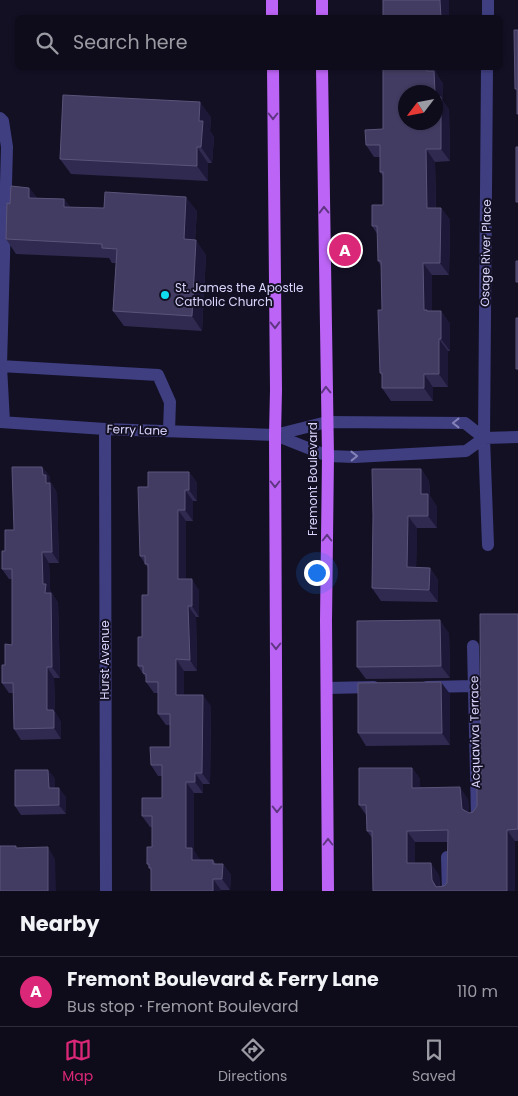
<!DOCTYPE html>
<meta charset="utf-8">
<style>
:root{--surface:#0e0c1b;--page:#1c1a28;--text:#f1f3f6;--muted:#9b9ba3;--line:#2e2c3a;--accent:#db2777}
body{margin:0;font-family:Poppins,sans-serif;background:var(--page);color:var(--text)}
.compass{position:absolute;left:398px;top:85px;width:45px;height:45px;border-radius:50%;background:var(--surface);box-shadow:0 1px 4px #0004;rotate:238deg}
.you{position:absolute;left:316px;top:572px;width:18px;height:18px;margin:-12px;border:4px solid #fff;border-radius:50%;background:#1a73e8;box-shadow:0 0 0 8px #1a73e833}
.badge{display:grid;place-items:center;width:32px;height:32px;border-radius:50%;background:var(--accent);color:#fff;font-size:16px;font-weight:700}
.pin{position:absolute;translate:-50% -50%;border:2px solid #fff;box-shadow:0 1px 5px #0006}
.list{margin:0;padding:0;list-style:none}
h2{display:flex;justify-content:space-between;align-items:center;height:65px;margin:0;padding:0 20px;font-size:21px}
h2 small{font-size:16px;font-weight:400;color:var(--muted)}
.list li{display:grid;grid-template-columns:32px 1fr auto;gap:15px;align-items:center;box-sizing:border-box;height:70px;padding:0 20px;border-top:1px solid var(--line)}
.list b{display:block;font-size:19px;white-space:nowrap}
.list p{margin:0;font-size:16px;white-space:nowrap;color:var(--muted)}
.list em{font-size:16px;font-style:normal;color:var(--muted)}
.icon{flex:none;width:28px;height:28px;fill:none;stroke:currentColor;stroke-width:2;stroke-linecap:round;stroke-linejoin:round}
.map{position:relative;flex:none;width:518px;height:891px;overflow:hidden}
.search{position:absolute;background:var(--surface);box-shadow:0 1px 4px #0004;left:15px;right:15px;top:15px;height:55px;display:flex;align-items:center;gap:12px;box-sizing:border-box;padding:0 18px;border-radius:8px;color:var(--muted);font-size:19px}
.sheet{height:135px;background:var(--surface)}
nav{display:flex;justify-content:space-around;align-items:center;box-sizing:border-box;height:70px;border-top:1px solid var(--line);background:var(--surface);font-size:14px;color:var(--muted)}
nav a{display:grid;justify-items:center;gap:2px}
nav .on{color:var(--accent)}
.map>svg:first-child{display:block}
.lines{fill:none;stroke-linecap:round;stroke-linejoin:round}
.minor{stroke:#3f3e80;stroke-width:12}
.major{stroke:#bc64f5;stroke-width:12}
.wall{fill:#312a50;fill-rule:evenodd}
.shaded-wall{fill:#1d1837}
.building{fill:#433c62;stroke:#5a547a;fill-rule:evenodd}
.oneway{stroke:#5f3682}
.oneway2{stroke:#8482b8}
.poi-dot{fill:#0fddef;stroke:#131024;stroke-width:2}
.labels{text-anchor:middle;stroke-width:4;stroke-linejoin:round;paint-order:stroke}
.street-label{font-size:12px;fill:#d9d5fc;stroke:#131024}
.poi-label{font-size:12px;fill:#d9d5fc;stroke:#131024;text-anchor:start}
</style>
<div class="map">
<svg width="518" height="891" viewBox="0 0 518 891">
<rect width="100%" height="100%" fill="#131024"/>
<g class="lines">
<path class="minor" d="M 488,18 L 488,0
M 487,68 L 484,438 L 488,545
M 0,118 L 3,121 L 7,147 L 1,366 L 4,422
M 0,366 L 158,375 L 170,402 L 169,431
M 0,422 L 105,429 L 275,435 L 327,422 L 465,423 L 484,438
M 105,429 L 106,891
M 275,435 L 328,456 L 355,457 L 466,451 L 484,438 L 518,437
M 473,646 L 477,817
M 427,687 L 474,686
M 327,688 L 374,687
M 447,857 L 448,891"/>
<path class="major" d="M 272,0 L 272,18
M 322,0 L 322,18
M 273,68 L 276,390 L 275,435 L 277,891
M 322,68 L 328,456 L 326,621 L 328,891"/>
</g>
<path class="wall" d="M 436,73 L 443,84 L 443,101 L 449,110 L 450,161 L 435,162 L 436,208 L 441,208 L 450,220 L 449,275 L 432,275 L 432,311 L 441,311 L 450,324 L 450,351 L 448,351 L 448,387 L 433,387 L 433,401 L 391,401 L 382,388 L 382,376 L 380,373 L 382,310 L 381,266 L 378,261 L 378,235 L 372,226 L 383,205 L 383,176 L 380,172 L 380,157 L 374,157 L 366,145 L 383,129 Z
M 211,117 L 210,131 L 214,137 L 212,163 L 208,163 L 208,181 L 71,174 L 60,159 Z
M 29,188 L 37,198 L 64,199 L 70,207 L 197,211 L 195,240 L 206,255 L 202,331 L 124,326 L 113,311 L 116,263 L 112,263 L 109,258 L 16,254 L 6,239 Z
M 42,467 L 50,477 L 50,481 L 57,493 L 59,563 L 49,563 L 50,590 L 58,603 L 60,678 L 54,678 L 55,712 L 61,722 L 61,739 L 21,740 L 14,729 L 13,693 L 9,693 L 2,683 L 5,665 L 12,645 L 12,579 L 9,579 L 2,569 L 5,551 Z
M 421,469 L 429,481 L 430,496 L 437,507 L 437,528 L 417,528 L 416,568 L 430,568 L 438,580 L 438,602 L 381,601 L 372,588 Z
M 189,472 L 197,483 L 197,501 L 193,501 L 193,521 L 186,521 L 186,579 L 199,590 L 199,617 L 196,617 L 197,671 L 184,671 L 184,695 L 211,706 L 210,784 L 203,784 L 203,793 L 194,793 L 194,851 L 200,860 L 213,860 L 216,864 L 223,864 L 231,875 L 230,890 L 221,890 L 151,871 L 147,864 L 152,847 L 152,827 L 150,827 L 142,816 L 162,798 L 162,776 L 158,776 L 151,765 L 170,747 L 170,725 L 166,725 L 158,714 L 158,693 L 154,693 L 146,682 L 146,678 L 138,666 L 148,595 L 148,568 L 140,556 L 148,487 Z
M 518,614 L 518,841 L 515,841 L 515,891 L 373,891 L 372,838 L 367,831 L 367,816 L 359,805 L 412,768 L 420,779 L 420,787 L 468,799 L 469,813 L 473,812 L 477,806 ZM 415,842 L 448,842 L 447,883 L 444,886 L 440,887 L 439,875 L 415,863 Z
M 449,633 L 450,678 L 366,679 L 357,667 Z
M 450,694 L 450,745 L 366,746 L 358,733 Z
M 55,778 L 55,788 L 66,797 L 66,814 L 21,815 L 15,806 Z"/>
<path class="shaded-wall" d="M 440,0 L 449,0 L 449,18 L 441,18 Z
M 427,68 L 436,68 L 436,73 L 443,84 L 443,101 L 449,110 L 450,161 L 441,149 L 436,92 L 435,92 L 427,71 Z
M 200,102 L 211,117 L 210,131 L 214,137 L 212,163 L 201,147 L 199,121 Z
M 197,147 L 208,163 L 208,181 L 197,166 Z
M 426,149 L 435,162 L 436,220 L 427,208 Z
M 29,188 L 40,202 L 29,198 Z
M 186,197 L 197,211 L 194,254 L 184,239 Z
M 64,199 L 75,214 L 64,207 Z
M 441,208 L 450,220 L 449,275 L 440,263 Z
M 196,240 L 206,255 L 202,331 L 192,316 Z
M 423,263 L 432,275 L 432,317 L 424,310 Z
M 441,311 L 450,324 L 450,351 L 441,339 Z
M 439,339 L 448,351 L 448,387 L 439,374 Z
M 424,374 L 433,387 L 433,401 L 424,388 Z
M 42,467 L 50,477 L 50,481 L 57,493 L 59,563 L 52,552 L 43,475 Z
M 421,469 L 429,481 L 430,496 L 437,507 L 437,528 L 428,516 L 421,494 Z
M 189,472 L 197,483 L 197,501 L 189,490 Z
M 185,490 L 193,501 L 193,521 L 185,510 Z
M 178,510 L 186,521 L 186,590 L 178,579 Z
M 408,516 L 417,528 L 416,580 L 407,567 Z
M 42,552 L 49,563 L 50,590 L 58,603 L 60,678 L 52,667 L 43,584 Z
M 430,568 L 438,580 L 438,602 L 429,590 Z
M 192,579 L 199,590 L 199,617 L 192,606 Z
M 188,606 L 196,617 L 197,671 L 190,660 Z
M 440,620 L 449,633 L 450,678 L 441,666 Z
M 176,659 L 184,671 L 184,706 L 176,695 Z
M 47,667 L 54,678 L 55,712 L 61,722 L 61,739 L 54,728 L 47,710 Z
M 441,682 L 450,694 L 450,745 L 442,733 Z
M 203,695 L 211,706 L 210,784 L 202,773 Z
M 412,768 L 420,779 L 420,799 L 412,788 Z
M 48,770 L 55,778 L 55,797 L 49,788 Z
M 195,773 L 203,784 L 203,793 L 195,782 Z
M 186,782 L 194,793 L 194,851 L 200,859 L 200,871 L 192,860 L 186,848 Z
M 460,787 L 468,799 L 470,821 L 462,809 Z
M 59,788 L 66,797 L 66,814 L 59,805 Z
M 507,830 L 515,841 L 515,891 L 507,891 Z
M 407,831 L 415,842 L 415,875 L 407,863 Z
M 48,847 L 55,859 L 56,891 L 48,891 Z
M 431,863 L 439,875 L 440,891 L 432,880 Z
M 223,864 L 231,875 L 230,890 L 222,879 Z
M 213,879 L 221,890 L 221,891 L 213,891 Z"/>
<path class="building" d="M 383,0 L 440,0 L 441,18 L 383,18 Z
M 514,30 L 518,30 L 518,114 L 517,114 L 517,89 L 515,89 Z
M 383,68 L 427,68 L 427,71 L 434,71 L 435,92 L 406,92 L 406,122 L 436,122 L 436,97 L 441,97 L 441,149 L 426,149 L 427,208 L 441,208 L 440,263 L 423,263 L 424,310 L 427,310 L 427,311 L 441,311 L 441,339 L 439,339 L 439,374 L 424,374 L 424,388 L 382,388 L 382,373 L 380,373 L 378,310 L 382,310 L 381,261 L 378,261 L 377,226 L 372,226 L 372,205 L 383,205 L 383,172 L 380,172 L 380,145 L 366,145 L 365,130 L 383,129 Z
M 63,95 L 200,102 L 199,121 L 203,121 L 201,147 L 197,147 L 197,166 L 60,159 Z
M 516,147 L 518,147 L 518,202 L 516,202 Z
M 11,186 L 29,188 L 29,198 L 64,199 L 64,207 L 104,208 L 105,192 L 186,197 L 184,239 L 196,240 L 192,316 L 113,311 L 117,249 L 102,248 L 102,244 L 6,239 L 7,203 L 10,204 Z
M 516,261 L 518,261 L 518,282 L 516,282 Z
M 516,318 L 518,318 L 518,369 L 516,369 Z
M 12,467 L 42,467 L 43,475 L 46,475 L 46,483 L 50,483 L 52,552 L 42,552 L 43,584 L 46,584 L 45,593 L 51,593 L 52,667 L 47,667 L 47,710 L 53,710 L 54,712 L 54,728 L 14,729 L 13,683 L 2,683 L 2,665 L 5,665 L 5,644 L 12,645 L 12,569 L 2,569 L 2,551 L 5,551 L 5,530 L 14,530 Z
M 372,469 L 421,469 L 421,494 L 428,494 L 428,516 L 408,516 L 407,567 L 430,568 L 429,590 L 372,588 L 373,516 Z
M 148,472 L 189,472 L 189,490 L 185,490 L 185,510 L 178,510 L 178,579 L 192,579 L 192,606 L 188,606 L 190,660 L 176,659 L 176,695 L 203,695 L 202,773 L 195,773 L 195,782 L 186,782 L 186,848 L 192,848 L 192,860 L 213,860 L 213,864 L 223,864 L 222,879 L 213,879 L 213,891 L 151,891 L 151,868 L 149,868 L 149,864 L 147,864 L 147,847 L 152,847 L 152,816 L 142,816 L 142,798 L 162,798 L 162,765 L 151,765 L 150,747 L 170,747 L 170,714 L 158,714 L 158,682 L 146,682 L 146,674 L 143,673 L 143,666 L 138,666 L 138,637 L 142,637 L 142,595 L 148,595 L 148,564 L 145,564 L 145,556 L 140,556 L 138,487 L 148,487 Z
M 480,614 L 518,614 L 518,829 L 507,830 L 507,891 L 373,891 L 372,831 L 367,831 L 366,805 L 359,805 L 359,768 L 412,768 L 412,788 L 460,787 L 462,809 L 469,813 L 473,812 L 477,806 L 477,787 L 481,787 ZM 448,830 L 447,883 L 444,886 L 436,887 L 432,880 L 431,863 L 407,863 L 407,831 Z
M 440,620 L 441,666 L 357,667 L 357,621 Z
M 441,682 L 442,733 L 358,733 L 358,683 Z
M 15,770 L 48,770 L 49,788 L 59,788 L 59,805 L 15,806 Z
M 0,846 L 16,846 L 16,848 L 48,847 L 48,891 L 0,891 Z"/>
<defs><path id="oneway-chevron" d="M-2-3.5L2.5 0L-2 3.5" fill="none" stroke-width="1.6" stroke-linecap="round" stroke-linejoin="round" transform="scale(1.25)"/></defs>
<g class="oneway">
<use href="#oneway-chevron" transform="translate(273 116) rotate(90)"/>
<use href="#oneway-chevron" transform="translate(324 210) rotate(-91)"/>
<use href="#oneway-chevron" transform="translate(275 325) rotate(89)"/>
<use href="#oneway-chevron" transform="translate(326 390) rotate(-92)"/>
<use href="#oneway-chevron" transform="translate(275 484) rotate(90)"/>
<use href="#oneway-chevron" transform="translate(327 538) rotate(-90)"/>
<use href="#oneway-chevron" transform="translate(276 646) rotate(90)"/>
<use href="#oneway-chevron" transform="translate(277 809) rotate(90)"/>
<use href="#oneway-chevron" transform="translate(328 842) rotate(-90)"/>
</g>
<g class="oneway2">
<use href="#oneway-chevron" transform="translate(456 423) rotate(-180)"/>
<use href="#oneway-chevron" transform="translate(354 456) rotate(-1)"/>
</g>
<circle class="poi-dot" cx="165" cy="295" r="5"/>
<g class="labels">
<g class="street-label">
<text transform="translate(486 253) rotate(-89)" y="4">Osage River Place</text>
<text transform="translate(137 430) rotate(2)" y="4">Ferry Lane</text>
<text transform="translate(313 479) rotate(-90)" y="4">Fremont Boulevard</text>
<text transform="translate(105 660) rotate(-90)" y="4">Hurst Avenue</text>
<text transform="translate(475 732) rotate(-91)" y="4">Acquaviva Terrace</text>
</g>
<g class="poi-label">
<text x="175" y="292">St. James the Apostle<tspan x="175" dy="14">Catholic Church</tspan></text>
</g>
</g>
</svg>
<svg class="compass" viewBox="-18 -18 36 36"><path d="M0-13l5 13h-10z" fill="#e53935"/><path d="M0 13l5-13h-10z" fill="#9b9ba3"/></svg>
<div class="you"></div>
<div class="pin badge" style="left:345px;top:250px">A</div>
<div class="search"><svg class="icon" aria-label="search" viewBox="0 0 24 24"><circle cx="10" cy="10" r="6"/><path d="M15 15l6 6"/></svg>Search here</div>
</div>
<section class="sheet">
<h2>Nearby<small></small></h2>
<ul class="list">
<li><span class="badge">A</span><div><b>Fremont Boulevard &amp; Ferry Lane</b><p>Bus stop · Fremont Boulevard</p></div><em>110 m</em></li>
</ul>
</section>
<nav>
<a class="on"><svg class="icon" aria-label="map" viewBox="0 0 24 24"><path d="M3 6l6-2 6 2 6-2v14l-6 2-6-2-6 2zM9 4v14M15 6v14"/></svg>Map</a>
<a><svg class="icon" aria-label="directions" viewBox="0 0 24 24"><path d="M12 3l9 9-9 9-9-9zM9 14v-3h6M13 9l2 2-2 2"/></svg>Directions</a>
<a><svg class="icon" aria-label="saved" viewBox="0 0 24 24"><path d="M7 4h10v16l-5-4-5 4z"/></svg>Saved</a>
</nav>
